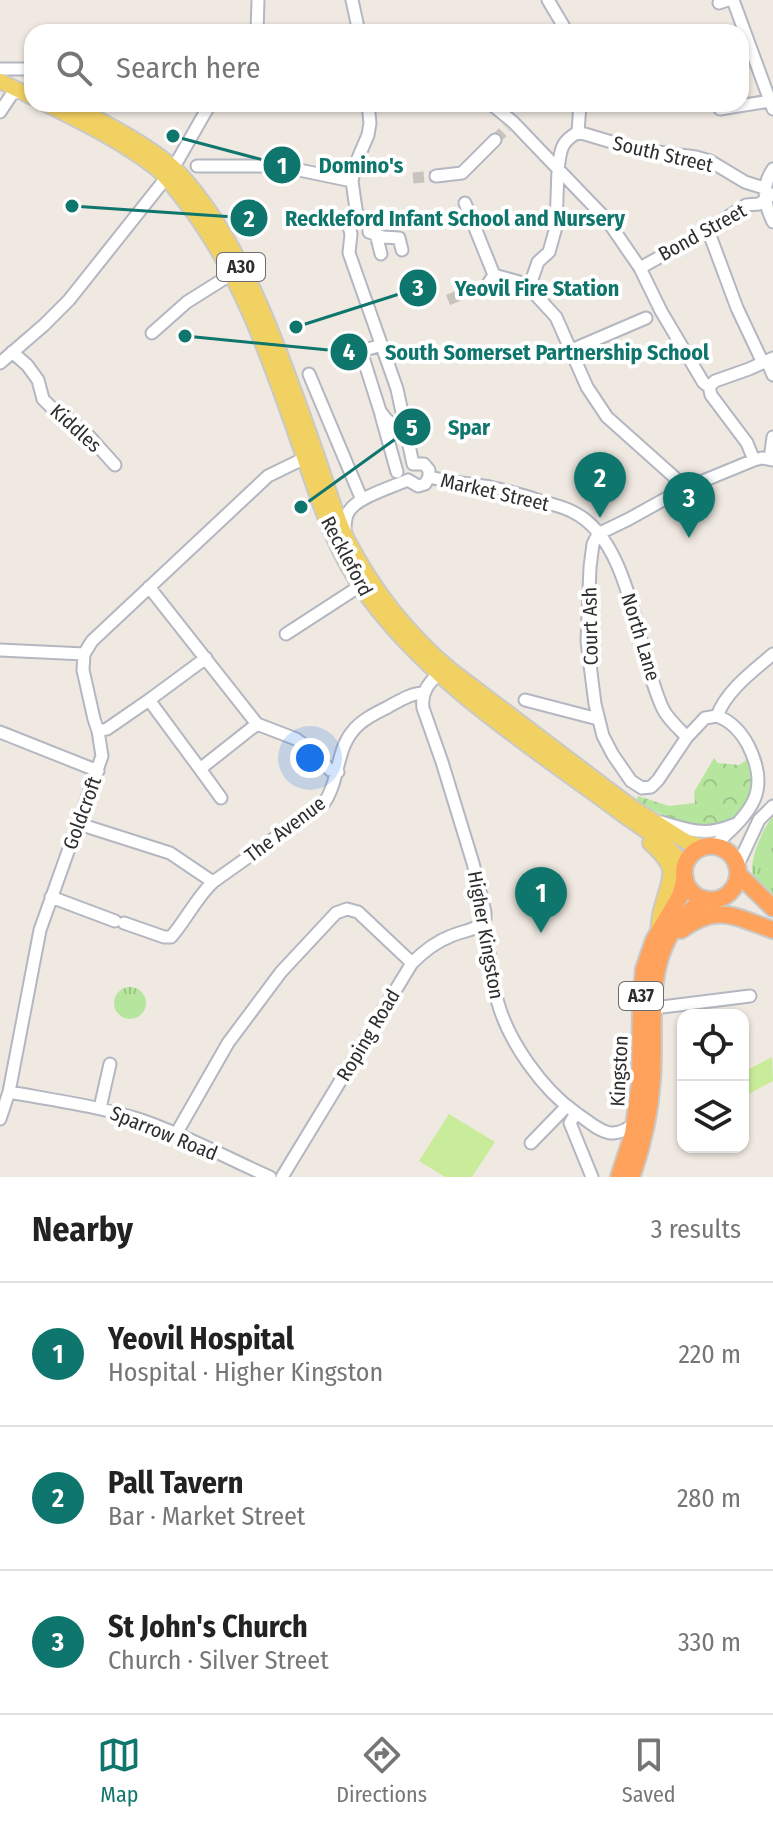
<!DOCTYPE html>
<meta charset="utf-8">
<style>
:root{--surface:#fff;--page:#f2f2f2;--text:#222;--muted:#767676;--line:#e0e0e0;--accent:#0f766e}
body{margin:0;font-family:"Fira Sans Condensed",sans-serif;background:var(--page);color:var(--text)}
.controls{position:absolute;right:24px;bottom:24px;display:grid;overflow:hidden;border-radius:16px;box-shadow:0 2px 6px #0004}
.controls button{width:72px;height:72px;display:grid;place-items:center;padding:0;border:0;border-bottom:2px solid var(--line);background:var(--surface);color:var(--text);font:40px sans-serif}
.you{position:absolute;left:310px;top:758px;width:28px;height:28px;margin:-20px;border:6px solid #fff;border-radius:50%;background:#1a73e8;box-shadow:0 0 0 12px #1a73e833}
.badge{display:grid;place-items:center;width:52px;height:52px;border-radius:50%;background:var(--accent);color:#fff;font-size:26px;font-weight:700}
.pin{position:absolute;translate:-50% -66px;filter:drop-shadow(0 2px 4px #0008)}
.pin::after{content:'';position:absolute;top:42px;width:28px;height:24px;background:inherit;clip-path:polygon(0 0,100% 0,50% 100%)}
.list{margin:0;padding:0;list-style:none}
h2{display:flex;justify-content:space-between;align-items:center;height:104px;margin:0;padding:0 32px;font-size:34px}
h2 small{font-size:26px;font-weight:400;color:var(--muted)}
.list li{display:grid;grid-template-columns:52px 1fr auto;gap:24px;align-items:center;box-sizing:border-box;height:144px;padding:0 32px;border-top:2px solid var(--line)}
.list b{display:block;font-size:30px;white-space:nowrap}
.list p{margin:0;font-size:26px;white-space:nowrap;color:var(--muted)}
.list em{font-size:26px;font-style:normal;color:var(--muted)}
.icon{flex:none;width:44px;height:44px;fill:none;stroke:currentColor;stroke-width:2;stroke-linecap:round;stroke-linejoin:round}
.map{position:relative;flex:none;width:773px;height:1177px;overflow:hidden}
.search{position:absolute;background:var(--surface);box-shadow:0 2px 6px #0004;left:24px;right:24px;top:24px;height:88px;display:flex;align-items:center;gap:20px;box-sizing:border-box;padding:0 28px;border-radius:24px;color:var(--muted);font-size:30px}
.sheet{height:536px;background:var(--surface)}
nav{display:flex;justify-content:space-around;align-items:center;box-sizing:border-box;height:112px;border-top:2px solid var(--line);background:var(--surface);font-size:22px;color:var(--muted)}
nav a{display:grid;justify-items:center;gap:4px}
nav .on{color:var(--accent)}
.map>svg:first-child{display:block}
.forest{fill:url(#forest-crowns)}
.park{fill:url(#park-tufts)}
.pitch{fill:#c9ec9a}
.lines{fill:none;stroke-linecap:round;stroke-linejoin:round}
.minor-tunnel{stroke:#c8c4bd;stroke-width:11;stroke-dasharray:11 5.5;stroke-linecap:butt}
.minor-casing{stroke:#b4b7c1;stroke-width:15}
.major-casing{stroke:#c9c9c9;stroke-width:18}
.highway-casing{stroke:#c9c9c9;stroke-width:20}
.minor{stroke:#fff;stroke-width:11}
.major{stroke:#f2d163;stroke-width:14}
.highway{stroke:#ffa35c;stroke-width:16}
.labels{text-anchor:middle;stroke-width:8;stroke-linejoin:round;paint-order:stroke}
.shield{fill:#fff;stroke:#6d6d6d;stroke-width:2}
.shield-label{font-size:18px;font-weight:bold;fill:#2e2e2e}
.street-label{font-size:20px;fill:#2e2e2e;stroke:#fff}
.leader{fill:none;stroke:#0f766e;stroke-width:3}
.callout-dot{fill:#0f766e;stroke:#fff;stroke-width:3}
.mark-label{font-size:24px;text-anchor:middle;font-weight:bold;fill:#fff}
.callout-label{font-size:22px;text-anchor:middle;font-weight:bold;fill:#0f766e;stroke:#fff;stroke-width:8;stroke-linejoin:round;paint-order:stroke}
</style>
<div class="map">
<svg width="773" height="1177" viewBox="0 0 773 1177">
<defs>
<pattern id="forest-crowns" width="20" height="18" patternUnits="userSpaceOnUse" patternTransform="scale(2)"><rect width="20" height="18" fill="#b6e59e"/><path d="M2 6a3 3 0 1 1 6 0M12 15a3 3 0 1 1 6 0" fill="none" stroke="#9dc588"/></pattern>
<pattern id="park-tufts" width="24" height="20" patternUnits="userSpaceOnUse" patternTransform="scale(2)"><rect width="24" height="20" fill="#b6e59e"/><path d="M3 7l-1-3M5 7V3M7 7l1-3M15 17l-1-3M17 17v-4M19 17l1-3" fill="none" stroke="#9dc588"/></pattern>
</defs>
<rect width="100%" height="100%" fill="#efe9e1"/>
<path class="forest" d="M 751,757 L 754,765 L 752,799 L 733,821 L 701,829 L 670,819 L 636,801 L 638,796 L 669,806 L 695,803 L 694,792 L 714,758 L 718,763 L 739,765 Z"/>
<path class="park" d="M 773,816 L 773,899 C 767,893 759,888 755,881 C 745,866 763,828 773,816 Z
M114 1003a16 16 0 1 1 32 0a16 16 0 1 1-32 0Z"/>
<path class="pitch" d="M 772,1057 L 773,1081 L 743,1097 L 743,1072 Z
M 449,1114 L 495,1142 L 472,1177 L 445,1177 L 419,1161 Z"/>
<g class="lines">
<path class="minor-tunnel" d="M 495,140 L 507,128
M 413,178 L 436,176
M 448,300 L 476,289"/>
<defs>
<path id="minor" d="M 352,0 L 359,32
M 548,0 L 567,32
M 733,0 L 773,109
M 719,3 L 728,0
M 257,32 L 258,0
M 0,69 L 32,69
M 491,104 L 513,122 L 558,169 L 556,227 L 549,252 L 538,262 L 530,285
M 720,109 L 770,101
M 0,112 L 12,94 L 20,91
M 578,132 C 560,143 561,149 558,169 L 607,220 L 640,268 L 661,311 L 703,382 L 709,387 L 711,395 L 747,443 L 754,460
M 578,132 L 635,149 L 696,157 L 710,161 L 745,182 L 764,188
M 578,132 L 580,104
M 197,166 L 280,166 L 352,181
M 167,168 L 172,167 L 178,160 L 210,104
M 773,169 C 761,186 764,204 773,222
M 436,176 L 462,173 L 495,140
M 465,203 L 494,275 L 530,285
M 357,216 L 348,223 L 351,234 L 349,253 L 397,389 L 413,464
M 357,216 L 352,181 L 356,163 L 368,135 L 370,123 L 368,104
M 357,216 L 363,217 L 369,222 L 369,232
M 708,230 L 737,308 L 763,363
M 369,232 L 383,237 L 399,238 L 402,250
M 376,234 L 381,254
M 640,268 L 708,230 L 746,205 L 759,204 L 773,194
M 494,275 L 488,284 L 492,291 L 515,282
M 530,285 L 534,293 L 556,317 L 587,387 L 607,417 L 682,484 L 681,490
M 152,333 L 187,302 L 230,275
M 382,345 L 361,351 L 380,411 L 386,419 L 406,435
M 569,351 L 646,318
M 12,352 L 27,365 L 38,380 L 43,399 L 52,408 L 62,413 L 88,435 L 115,465
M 767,361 L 773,375
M 0,363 L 44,325 L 69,300 L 166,178
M 309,374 L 362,500
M 709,387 L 715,381 L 749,369 L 773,358
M 381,415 L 397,472
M 770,459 L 773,437
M 413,464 L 424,464 L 429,470 L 429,477
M 429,477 C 450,482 470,484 490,487 C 508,491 526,496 544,502 C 553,505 564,507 573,512 C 632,540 637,655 663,709 C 668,719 679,729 687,737
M 408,480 L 418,486 L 425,484 L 429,477
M 345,530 C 345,523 345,517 349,511 C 358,497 392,487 408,480
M 598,534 L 593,544 L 590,567 L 587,641 L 595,704 L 603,736 L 613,755 L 631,781 L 642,788 L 651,787 L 658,780 L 687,737 L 705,718 L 717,716
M 598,534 L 629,519 L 681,490 L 754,460 L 762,458 L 773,460
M 149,587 L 257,724 L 296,739 L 310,749 L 330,770 L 338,772
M 286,634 L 360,586
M 0,650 L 84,654
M 438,674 C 428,684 421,693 423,708 L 442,762 L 473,863 L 485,912 L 485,919 L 482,924 C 485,936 489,948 490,960 C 493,975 493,989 498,1003 C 509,1042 542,1089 576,1113 L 570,1123 L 592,1177
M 149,700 L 206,658
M 525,700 L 598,719
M 717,716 C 726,691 753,671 773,654
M 98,731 L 107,729 L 149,700 L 200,769
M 0,732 L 98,771
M 221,798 L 200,769 L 257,724
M 661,822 C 690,830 704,837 733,825
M 79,824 L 170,853 L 213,882
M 714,846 C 748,814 773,794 748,745 C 741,732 731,721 717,716
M 737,867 L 759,820 L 773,806
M 51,897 L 115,921
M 124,923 L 164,937 L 171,937 C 186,920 196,898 213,882 L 324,803 C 339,782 336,752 352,732 C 361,720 376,713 388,707 C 399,701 411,693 424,693
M 654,1008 L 750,996
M 9,1092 C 53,1100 98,1106 141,1120 C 185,1135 227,1158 270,1177
M 100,1108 L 110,1064
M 576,1113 C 599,1128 609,1144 635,1123
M 0,1119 L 9,1092 L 40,930 L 102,756 L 98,731 L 94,719 L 83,670 L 84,654 L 92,641 L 268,476 L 305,458
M 176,1134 L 228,1043 L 281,972 L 336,913 L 347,909 L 358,912 L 412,963
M 531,1143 L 567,1106
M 282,1177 L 412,963 C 424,951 435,942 451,936 C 462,931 472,931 482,924"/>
<path id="major" d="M 0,81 L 32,97
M 46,104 C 84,123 123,142 156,168 C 167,177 175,189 184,200 C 242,273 274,371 304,457 C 320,503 334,549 363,590 C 427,681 529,745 618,811 C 634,823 651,833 667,846 L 676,856 L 684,871
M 68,104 C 101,120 157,149 181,175 C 248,249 285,366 318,459 C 327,485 335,514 347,539 C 373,590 408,634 452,671 L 633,808 L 687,842 L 703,847
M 650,843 C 679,870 671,873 662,907 C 659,915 659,924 658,933"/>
<path id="highway" d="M684 873a27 27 0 1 1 54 0a27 27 0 1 1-54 0Z
M 738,874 L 773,908
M 681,930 C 718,903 735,917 773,930
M 632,1175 C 643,1144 650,1112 652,1079 C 656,1028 643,967 678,923 C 685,914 696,906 705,899
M 619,1177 L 633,1134 L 640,1082 L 641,999 L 644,969 L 654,940 L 680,896 L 685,878"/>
</defs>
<use href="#minor" class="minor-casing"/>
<use href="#major" class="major-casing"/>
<use href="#highway" class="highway-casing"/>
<use href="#minor" class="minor"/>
<use href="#major" class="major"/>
<use href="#highway" class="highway"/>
</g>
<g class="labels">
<g class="shield">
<rect x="217" y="253" width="48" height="28" rx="6"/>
<rect x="619" y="982" width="44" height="28" rx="6"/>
</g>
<g class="shield-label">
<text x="241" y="273">A30</text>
<text x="641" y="1002">A37</text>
</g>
<g class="street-label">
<text transform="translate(663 154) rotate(13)" y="7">South Street</text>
<text transform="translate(702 232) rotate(-29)" y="7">Bond Street</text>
<text transform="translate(76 428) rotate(42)" y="7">Kiddles</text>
<text transform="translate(495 492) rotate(13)" y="7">Market Street</text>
<text transform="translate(347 556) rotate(62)" y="7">Reckleford</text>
<text transform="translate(590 626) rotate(-91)" y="7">Court Ash</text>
<text transform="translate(641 637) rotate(73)" y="7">North Lane</text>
<text transform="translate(82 813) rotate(-70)" y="7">Goldcroft</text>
<text transform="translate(285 829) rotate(-37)" y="7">The Avenue</text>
<text transform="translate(486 935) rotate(80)" y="7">Higher Kingston</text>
<text transform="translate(368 1035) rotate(-59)" y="7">Roping Road</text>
<text transform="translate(619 1071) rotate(-87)" y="7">Kingston</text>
<text transform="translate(164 1133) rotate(22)" y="7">Sparrow Road</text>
</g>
</g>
<path class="leader" d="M173 136L282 165M72 206L249 218M296 327L418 288M185 336L349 352M301 507L412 427"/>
<g class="callout-dot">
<circle cx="173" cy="136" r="8"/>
<circle cx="72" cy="206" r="8"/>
<circle cx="296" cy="327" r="8"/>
<circle cx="185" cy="336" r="8"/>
<circle cx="301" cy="507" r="8"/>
<circle cx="282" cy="165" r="20"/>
<circle cx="249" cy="218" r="20"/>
<circle cx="418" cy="288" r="20"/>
<circle cx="349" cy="352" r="20"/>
<circle cx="412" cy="427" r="20"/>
</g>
<g class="mark-label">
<text x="282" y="174">1</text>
<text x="249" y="227">2</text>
<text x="418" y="296">3</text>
<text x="349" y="360">4</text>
<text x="412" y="436">5</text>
</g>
<g class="callout-label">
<text x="361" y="173">Domino's</text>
<text x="455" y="226">Reckleford Infant School and Nursery</text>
<text x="537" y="296">Yeovil Fire Station</text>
<text x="547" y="360">South Somerset Partnership School</text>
<text x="469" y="435">Spar</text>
</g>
</svg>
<div class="controls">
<button><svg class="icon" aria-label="locate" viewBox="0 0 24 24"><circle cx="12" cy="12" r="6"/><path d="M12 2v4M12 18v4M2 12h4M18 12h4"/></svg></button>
<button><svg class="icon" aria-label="layers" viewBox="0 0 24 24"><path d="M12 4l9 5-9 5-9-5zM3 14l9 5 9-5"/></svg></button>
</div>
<div class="you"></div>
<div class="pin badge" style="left:541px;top:933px">1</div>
<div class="pin badge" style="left:600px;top:518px">2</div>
<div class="pin badge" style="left:689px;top:538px">3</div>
<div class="search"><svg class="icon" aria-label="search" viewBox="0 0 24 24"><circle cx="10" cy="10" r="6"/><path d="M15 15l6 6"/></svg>Search here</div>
</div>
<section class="sheet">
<h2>Nearby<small>3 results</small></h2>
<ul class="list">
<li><span class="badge">1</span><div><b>Yeovil Hospital</b><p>Hospital · Higher Kingston</p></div><em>220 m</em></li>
<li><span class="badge">2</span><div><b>Pall Tavern</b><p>Bar · Market Street</p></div><em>280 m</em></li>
<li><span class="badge">3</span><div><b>St John's Church</b><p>Church · Silver Street</p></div><em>330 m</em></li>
</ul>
</section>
<nav>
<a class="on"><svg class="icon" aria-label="map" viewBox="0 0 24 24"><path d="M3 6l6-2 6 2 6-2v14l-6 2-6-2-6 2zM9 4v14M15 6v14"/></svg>Map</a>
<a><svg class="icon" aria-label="directions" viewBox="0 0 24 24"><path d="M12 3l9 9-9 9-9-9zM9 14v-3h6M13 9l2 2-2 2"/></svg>Directions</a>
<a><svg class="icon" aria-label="saved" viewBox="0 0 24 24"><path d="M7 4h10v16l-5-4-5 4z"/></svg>Saved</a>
</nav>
